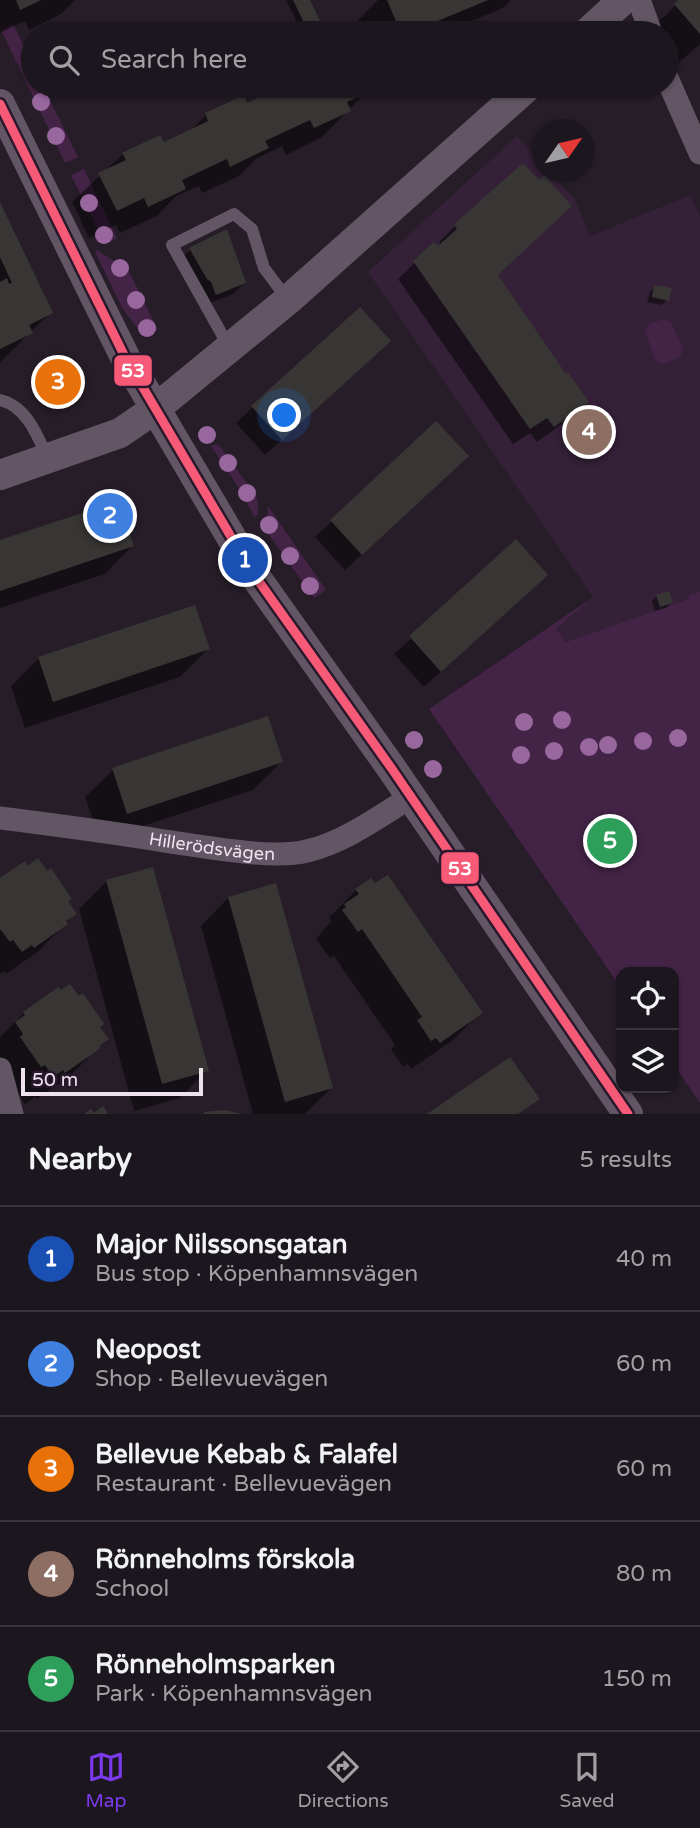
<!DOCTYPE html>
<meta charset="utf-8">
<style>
:root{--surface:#1c161e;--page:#251f27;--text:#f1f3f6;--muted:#a09fa4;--line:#3a353c;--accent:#7c3aed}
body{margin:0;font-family:"Varela Round",sans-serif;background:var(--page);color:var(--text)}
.controls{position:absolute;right:21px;bottom:21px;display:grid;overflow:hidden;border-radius:14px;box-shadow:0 2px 5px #0004}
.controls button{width:63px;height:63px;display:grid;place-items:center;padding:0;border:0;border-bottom:2px solid var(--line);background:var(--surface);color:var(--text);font:35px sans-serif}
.compass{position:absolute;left:532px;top:119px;width:63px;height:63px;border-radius:50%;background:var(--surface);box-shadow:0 2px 5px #0004;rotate:56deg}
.scale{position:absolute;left:21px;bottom:18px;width:182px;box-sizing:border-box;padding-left:7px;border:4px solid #eee2ef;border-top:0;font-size:19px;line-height:24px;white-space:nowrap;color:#eee2ef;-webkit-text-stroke:5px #2a192c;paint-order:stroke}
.you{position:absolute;left:285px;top:416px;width:24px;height:24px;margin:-18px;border:5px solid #fff;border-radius:50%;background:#1a73e8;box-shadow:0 0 0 10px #1a73e833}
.badge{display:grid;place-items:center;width:46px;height:46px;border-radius:50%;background:var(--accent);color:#fff;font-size:23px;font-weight:700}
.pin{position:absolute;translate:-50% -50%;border:4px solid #fff;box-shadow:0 2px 7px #0006}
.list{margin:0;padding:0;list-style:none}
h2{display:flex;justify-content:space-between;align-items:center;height:91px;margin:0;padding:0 28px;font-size:30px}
h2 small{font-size:23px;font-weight:400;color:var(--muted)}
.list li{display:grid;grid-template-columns:46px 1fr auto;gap:21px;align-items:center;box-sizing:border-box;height:105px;padding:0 28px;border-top:2px solid var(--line)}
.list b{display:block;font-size:26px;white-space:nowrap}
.list p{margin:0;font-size:23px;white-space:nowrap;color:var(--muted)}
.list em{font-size:23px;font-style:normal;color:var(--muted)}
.icon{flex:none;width:38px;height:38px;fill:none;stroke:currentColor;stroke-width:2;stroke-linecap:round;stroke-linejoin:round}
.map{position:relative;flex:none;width:700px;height:1114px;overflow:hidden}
.search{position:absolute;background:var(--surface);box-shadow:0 2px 5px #0004;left:21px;right:21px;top:21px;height:77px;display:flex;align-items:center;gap:18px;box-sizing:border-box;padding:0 24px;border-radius:38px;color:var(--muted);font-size:26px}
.sheet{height:616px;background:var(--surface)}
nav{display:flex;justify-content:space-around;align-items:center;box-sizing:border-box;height:98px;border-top:2px solid var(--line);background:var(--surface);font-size:19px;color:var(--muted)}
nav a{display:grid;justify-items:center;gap:4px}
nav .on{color:var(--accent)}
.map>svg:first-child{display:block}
.built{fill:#342037}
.green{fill:#432346}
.shadow{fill:#0007}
.building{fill:#383634}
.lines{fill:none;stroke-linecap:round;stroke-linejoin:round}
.service{stroke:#635664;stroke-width:12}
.minor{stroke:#635664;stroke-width:23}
.tertiary{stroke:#635664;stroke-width:30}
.bus-1-casing{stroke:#2a192c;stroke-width:14}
.bus-1{stroke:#f75a77;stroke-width:9}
.tree{fill:#98679e}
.labels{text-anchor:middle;stroke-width:7;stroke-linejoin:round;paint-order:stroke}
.street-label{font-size:18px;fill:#eee2ef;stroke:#2a192c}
.line-badge{stroke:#2a192c;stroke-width:2.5}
.badge-label{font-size:19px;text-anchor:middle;font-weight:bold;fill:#fff}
</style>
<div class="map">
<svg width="700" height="1114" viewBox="0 0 700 1114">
<rect width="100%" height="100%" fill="#261d28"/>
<path class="built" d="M 517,136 L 542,164 L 542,172 L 549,172 L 575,199 L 590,236 L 691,195 L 700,217 L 700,591 L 689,595 L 690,599 L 566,642 L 555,629 L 593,597 L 368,272 Z"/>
<path class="green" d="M 13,24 L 33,65 L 33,86 L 43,86 L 78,157 L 65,163 L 1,30 Z
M 84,169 L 117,238 L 105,244 L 71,175 Z
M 98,250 C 108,259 122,263 130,273 L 158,330 L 144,337 L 122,308 L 95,252 Z
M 664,319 L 671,322 L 683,349 L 680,357 L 663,364 L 655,360 L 645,331 L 649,324 Z
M 218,444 L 256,496 L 258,504 L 258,515 L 254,517 L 243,494 L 211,446 Z
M 268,506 L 326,590 L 314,598 L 267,532 Z
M 700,591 L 700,1103 L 674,1065 L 674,972 L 621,972 L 621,988 L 429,709 L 593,597 L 556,629 L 566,642 L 689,599 L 689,595 Z"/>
<path class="shadow" d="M 0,0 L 75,0 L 61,14 L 29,30 L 25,21 L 0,33 Z
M 286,0 L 308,0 L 319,22 L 302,33 Z
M 378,0 L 511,0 L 503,8 L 444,33 L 362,33 L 357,21 Z
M 681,0 L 700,0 L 700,44 L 676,65 L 667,55 L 667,33 L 647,33 Z
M 276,86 L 365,86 L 367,91 L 321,138 L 286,155 L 282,146 L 257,158 L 239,176 L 202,193 L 199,186 L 176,196 L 157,216 L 120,233 L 116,225 L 89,238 L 72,202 L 123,154 L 163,145 L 188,133 L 206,115 L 246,105 L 267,96 Z
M 0,206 L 51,312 L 0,362 Z
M 455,226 L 496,275 L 565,376 L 587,402 L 570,418 L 537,442 L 530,433 L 513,444 L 398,279 L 434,244 L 438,248 L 441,245 L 439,242 Z
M 226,231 L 244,283 L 233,294 L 205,305 L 179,261 L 190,250 Z
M 655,287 L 667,300 L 662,305 L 647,302 L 650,292 Z
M 372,357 L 265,455 L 236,423 L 253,407 Z
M 41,381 L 73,383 L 68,389 L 43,401 L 35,386 Z
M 436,424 L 450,472 L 345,570 L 315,537 Z
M 0,542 L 132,546 L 105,574 L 0,608 Z
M 516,542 L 530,591 L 424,687 L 394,654 Z
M 657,596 L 671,603 L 666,608 L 655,611 L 652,601 Z
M 208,649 L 180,677 L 25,728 L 11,686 L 39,658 Z
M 281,762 L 253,790 L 100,840 L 85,797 L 113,770 Z
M 0,881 L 66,902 L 74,914 L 39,951 L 6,974 L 4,971 L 0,974 Z
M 107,881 L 207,1070 L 180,1098 L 134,1111 L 79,909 Z
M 356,890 L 481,1012 L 453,1040 L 411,1069 L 408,1064 L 403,1067 L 391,1049 L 395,1045 L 334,956 L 330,958 L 316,939 L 331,921 L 329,918 Z
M 228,898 L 331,1088 L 305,1114 L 253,1114 L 201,926 Z
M 24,1013 L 98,1027 L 106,1039 L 71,1075 L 37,1099 L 35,1097 L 25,1104 L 17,1091 L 0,1075 L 0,1037 Z"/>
<path class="building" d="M 16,0 L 41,0 L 20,10 Z
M 293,0 L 310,0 L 321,23 L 307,29 Z
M 387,0 L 488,0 L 409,33 L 401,33 Z
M 678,0 L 700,0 L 700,34 L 674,4 Z
M 283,86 L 366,86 L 369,92 L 347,102 L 351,111 L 314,128 L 310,120 L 265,141 L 269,148 L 230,167 L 227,159 L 182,180 L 186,189 L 148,207 L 144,198 L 117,211 L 98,173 L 126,160 L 122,153 L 160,135 L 164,142 L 208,121 L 205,113 L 244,95 L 247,103 Z
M 523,163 L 539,180 L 544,175 L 572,206 L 498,275 L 566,374 L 568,372 L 589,402 L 554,427 L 547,418 L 530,429 L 413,261 L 434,242 L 438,246 L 457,229 L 454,224 Z
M 0,202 L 53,313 L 29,325 L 33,333 L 0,349 L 0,282 L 7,278 L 9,284 L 12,283 L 0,257 Z
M 227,229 L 246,283 L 216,295 L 211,282 L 207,279 L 189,248 Z
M 654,285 L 672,288 L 669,301 L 652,297 Z
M 360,307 L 391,341 L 282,440 L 251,406 Z
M 67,366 L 76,384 L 48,397 L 40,380 Z
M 436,421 L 469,456 L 362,555 L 330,520 Z
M 119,501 L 134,546 L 0,591 L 0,540 Z
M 516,539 L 548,575 L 441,672 L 409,636 Z
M 669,591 L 673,603 L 660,607 L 656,595 Z
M 195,605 L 210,649 L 53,702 L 38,657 Z
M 268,716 L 283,762 L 127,814 L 112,768 Z
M 38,858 L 47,871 L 51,868 L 72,899 L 68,901 L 77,914 L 66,921 L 68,924 L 34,948 L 32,945 L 22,952 L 13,940 L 10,942 L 0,929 L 0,878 L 25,861 L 28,866 Z
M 153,867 L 209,1071 L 162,1084 L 106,880 Z
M 388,875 L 483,1013 L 440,1043 L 436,1038 L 431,1041 L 417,1020 L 422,1017 L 362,929 L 358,932 L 342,910 L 346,907 L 344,904 L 359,894 L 355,889 L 371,878 L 375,883 Z
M 276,883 L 333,1088 L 285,1102 L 228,897 Z
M 70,984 L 79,996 L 83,993 L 104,1024 L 100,1027 L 109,1039 L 99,1046 L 101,1048 L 65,1073 L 63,1070 L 53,1077 L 45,1065 L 41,1067 L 20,1037 L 23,1034 L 15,1022 L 25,1015 L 23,1012 L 58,987 L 61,990 Z
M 510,1057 L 540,1099 L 518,1114 L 427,1114 Z
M 103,1106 L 108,1114 L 84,1114 L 91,1109 L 94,1113 Z
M 226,1110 L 241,1114 L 204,1114 L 204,1112 Z"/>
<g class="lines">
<path class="service" d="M 229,347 L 172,245 L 234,214 L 252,229 L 264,268 L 288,300
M 0,400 C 27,406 38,437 48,459"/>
<g class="minor">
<path d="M 639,0 L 651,33"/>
<path d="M 667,78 L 700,153"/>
<path id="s1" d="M 0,818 C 55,825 109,832 164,841 C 202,846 271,860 307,851 C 345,842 378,817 411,797"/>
<path d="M 0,1069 L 12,1114"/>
</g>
<path class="tertiary" d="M 587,33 L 623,0
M 0,104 L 125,357 L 250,569 L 392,769 L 628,1114
M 0,475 L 120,433 L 155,409 L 288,300 L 528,86"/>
<defs>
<path id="bus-1" d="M 0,104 L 125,357 L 250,569 L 392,769 L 628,1114"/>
</defs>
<use href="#bus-1" class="bus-1-casing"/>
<use href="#bus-1" class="bus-1"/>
</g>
<g class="tree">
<circle cx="41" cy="102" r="9"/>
<circle cx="56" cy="136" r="9"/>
<circle cx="89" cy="203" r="9"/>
<circle cx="104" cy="235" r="9"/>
<circle cx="120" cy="268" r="9"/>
<circle cx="136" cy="300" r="9"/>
<circle cx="147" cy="328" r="9"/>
<circle cx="207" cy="435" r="9"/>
<circle cx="228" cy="463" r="9"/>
<circle cx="247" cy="493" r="9"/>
<circle cx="269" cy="525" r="9"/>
<circle cx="290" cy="556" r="9"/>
<circle cx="310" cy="586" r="9"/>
<circle cx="562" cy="720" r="9"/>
<circle cx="524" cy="722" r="9"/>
<circle cx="678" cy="738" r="9"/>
<circle cx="414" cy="740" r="9"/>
<circle cx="643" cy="741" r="9"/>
<circle cx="608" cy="745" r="9"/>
<circle cx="589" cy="747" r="9"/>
<circle cx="554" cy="751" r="9"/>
<circle cx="521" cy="755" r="9"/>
<circle cx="433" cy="769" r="9"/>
</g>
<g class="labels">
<g class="street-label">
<text dy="6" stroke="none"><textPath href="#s1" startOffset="214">Hillerödsvägen</textPath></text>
</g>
</g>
<g class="line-badge">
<rect x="113" y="354" width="40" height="33" rx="7" fill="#f75a77"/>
<rect x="440" y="851" width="40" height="34" rx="7" fill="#f75a77"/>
</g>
<g class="badge-label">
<text x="133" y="377">53</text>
<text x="460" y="875">53</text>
</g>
</svg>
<div class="controls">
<button><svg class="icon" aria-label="locate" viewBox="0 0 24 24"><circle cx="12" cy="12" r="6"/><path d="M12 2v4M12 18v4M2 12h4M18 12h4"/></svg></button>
<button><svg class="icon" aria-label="layers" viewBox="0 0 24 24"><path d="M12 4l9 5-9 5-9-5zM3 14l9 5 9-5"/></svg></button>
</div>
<svg class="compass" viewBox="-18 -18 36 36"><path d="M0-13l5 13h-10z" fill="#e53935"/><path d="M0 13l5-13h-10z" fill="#a09fa4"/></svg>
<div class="scale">50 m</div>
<div class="you"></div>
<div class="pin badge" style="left:245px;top:560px;background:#1a4fb4">1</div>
<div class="pin badge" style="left:110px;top:516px;background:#3f7fe0">2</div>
<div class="pin badge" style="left:58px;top:382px;background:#e8710a">3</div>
<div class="pin badge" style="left:589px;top:432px;background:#8d6e63">4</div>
<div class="pin badge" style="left:610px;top:841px;background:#2e9e5b">5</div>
<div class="search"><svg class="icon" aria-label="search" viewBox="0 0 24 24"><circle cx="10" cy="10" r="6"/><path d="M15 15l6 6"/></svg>Search here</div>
</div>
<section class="sheet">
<h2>Nearby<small>5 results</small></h2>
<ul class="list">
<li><span class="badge" style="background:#1a4fb4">1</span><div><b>Major Nilssonsgatan</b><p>Bus stop · Köpenhamnsvägen</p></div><em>40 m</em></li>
<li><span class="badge" style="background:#3f7fe0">2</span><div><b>Neopost</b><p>Shop · Bellevuevägen</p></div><em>60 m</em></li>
<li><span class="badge" style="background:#e8710a">3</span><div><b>Bellevue Kebab &amp; Falafel</b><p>Restaurant · Bellevuevägen</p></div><em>60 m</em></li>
<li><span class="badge" style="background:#8d6e63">4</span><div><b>Rönneholms förskola</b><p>School</p></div><em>80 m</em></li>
<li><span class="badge" style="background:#2e9e5b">5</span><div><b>Rönneholmsparken</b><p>Park · Köpenhamnsvägen</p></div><em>150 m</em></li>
</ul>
</section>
<nav>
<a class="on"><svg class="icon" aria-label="map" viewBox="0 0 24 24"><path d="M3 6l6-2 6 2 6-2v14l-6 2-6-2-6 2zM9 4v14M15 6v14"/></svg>Map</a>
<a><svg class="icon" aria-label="directions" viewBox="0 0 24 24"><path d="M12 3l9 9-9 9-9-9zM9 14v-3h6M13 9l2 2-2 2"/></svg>Directions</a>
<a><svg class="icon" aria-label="saved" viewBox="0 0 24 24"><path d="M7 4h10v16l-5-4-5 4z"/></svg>Saved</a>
</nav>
